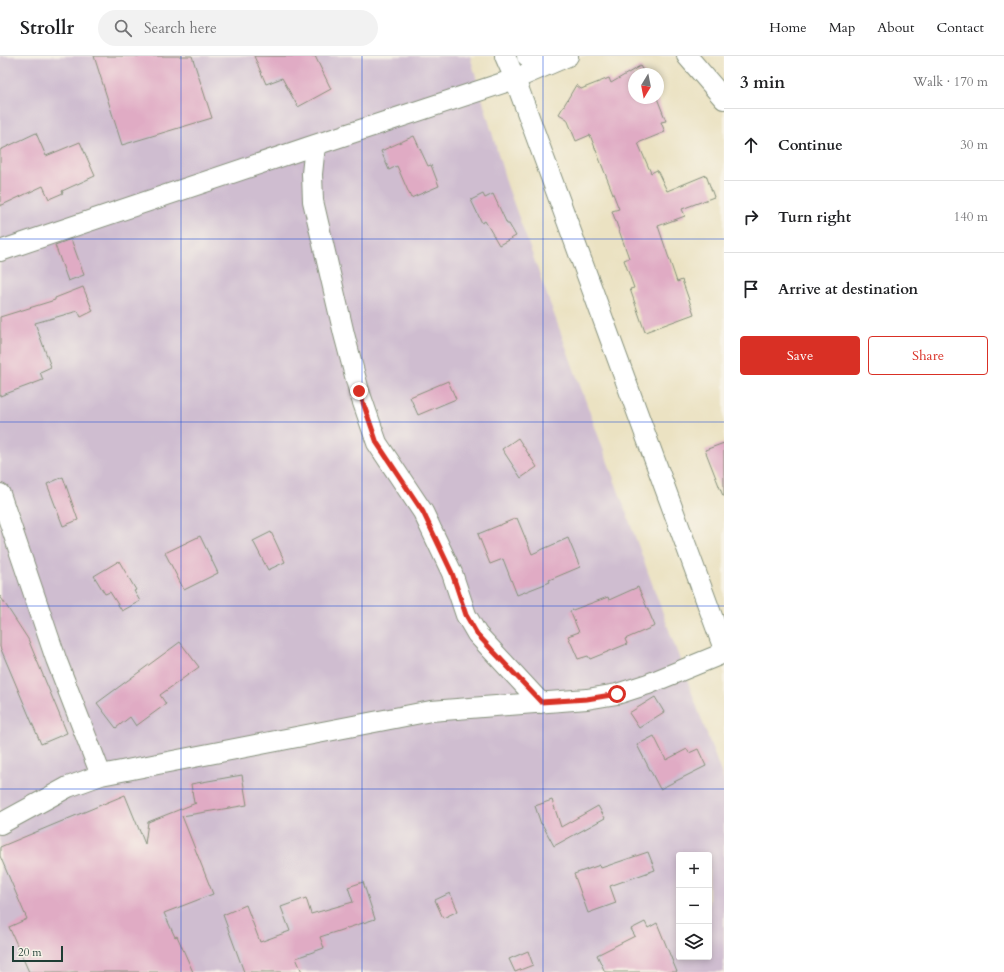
<!DOCTYPE html>
<meta charset="utf-8">
<style>
:root{--surface:#fff;--page:#f2f2f2;--text:#202124;--muted:#757577;--line:#e0e0e0;--accent:#d93025}
body{margin:0;font-family:Cardo,serif;background:var(--page);color:var(--text)}
.controls{position:absolute;right:12px;bottom:12px;display:grid;overflow:hidden;border-radius:4px;box-shadow:0 2px 6px #0003}
.controls button{width:36px;height:36px;display:grid;place-items:center;padding:0;border:0;border-bottom:1px solid var(--line);background:var(--surface);color:var(--text);font:20px sans-serif}
.compass{position:absolute;left:628px;top:12px;width:36px;height:36px;border-radius:50%;background:var(--surface);box-shadow:0 2px 6px #0003;rotate:190deg}
.scale{position:absolute;left:12px;bottom:10px;width:51px;box-sizing:border-box;padding-left:4px;border:2px solid #1f3d34;border-top:0;font-size:11px;line-height:14px;white-space:nowrap;color:#1f3d34;-webkit-text-stroke:3px #f7f3e8;paint-order:stroke}
.stop{position:absolute;width:12px;height:12px;margin:-9px;border:3px solid #d93025;border-radius:50%;background:#fff}
.stop.end{background:#d93025;border-color:#fff;box-shadow:0 1px 4px #0008}
.list{margin:0;padding:0;list-style:none}
h2{display:flex;justify-content:space-between;align-items:center;height:52px;margin:0;padding:0 16px;font-size:17px}
h2 small{font-size:13px;font-weight:400;color:var(--muted)}
.list li{display:grid;grid-template-columns:26px 1fr auto;gap:12px;align-items:center;box-sizing:border-box;height:72px;padding:0 16px;border-top:1px solid var(--line)}
.list b{display:block;font-size:15px;white-space:nowrap}
.list em{font-size:13px;font-style:normal;color:var(--muted)}
.actions{display:flex;gap:8px;padding:12px 16px}
.actions a{flex:1;padding:9px 0;border:1px solid var(--accent);border-radius:4px;text-align:center;font-size:14px;color:var(--accent)}
.actions .main{background:var(--accent);color:#fff}
.icon{flex:none;width:22px;height:22px;fill:none;stroke:currentColor;stroke-width:2;stroke-linecap:round;stroke-linejoin:round}
.map{position:relative;flex:none;width:724px;height:916px;overflow:hidden}
header{display:flex;align-items:center;gap:24px;box-sizing:border-box;height:56px;padding:0 20px;background:var(--surface);border-bottom:1px solid var(--line)}
header strong{font-size:19px}
nav{display:flex;gap:22px;margin-inline-start:auto;font-size:14px}
.search{width:280px;height:36px;background:var(--page);display:flex;align-items:center;gap:10px;box-sizing:border-box;padding:0 14px;border-radius:22px;color:var(--muted);font-size:15px}
main{display:flex}
aside{flex:1;background:var(--surface)}
.map>svg:first-child{display:block}
.industrial{fill:#cfbdd0;fill-rule:evenodd}
.building{fill:#e0abc4}
.lines{fill:none;stroke-linecap:round;stroke-linejoin:round}
.minor-casing{stroke:#85907b;stroke-width:22}
.minor{stroke:#fff;stroke-width:20}
.route{stroke:#d93025;stroke-width:5}
.grid{fill:none;stroke:#1d4ed8;stroke-width:1;stroke-opacity:0.55}
</style>
<header>
<strong>Strollr</strong>
<div class="search"><svg class="icon" aria-label="search" viewBox="0 0 24 24"><circle cx="10" cy="10" r="6"/><path d="M15 15l6 6"/></svg>Search here</div>
<nav><a>Home</a><a>Map</a><a>About</a><a>Contact</a></nav>
</header>
<main>
<div class="map">
<svg width="724" height="916" viewBox="0 0 724 916">
<rect width="100%" height="100%" fill="#f7f3e8"/>
<filter id="ink" filterUnits="userSpaceOnUse"><feTurbulence type="fractalNoise" baseFrequency=".025" numOctaves="2"/><feDisplacementMap in="SourceGraphic" scale="8" xChannelSelector="R" yChannelSelector="G"/><feConvolveMatrix kernelMatrix="1 2 1 2 8 2 1 2 1" color-interpolation-filters="sRGB"/></filter>
<filter id="wash" filterUnits="userSpaceOnUse"><feTurbulence type="fractalNoise" baseFrequency=".012" numOctaves="4" result="noise"/><feDisplacementMap in="SourceGraphic" scale="16" xChannelSelector="R" yChannelSelector="G"/><feGaussianBlur stdDeviation="0.9" result="paint"/><feColorMatrix in="noise" values="0 0 0 0 0 0 0 0 0 0 0 0 0 0 0 0 0 1.4 0 .05"/><feComposite in="paint" operator="in"/></filter>
<g filter="url(#wash)">
<rect width="100%" height="100%" fill="#ebe2c2"/>
<path class="industrial" d="M 0,0 L 470,0 L 507,129 L 724,725 L 724,916 L 0,916 ZM 679,799 L 709,799 L 709,901 L 679,901 Z"/>
<g id="blocks">
<path class="building" d="M 94,0 L 192,0 L 212,62 L 122,89 Z
M 254,0 L 315,0 L 331,33 L 298,51 L 282,22 L 266,28 Z
M 640,10 L 645,18 L 634,18 L 634,42 L 657,42 L 666,65 L 661,66 L 665,76 L 638,87 L 651,117 L 657,114 L 667,135 L 706,119 L 714,141 L 682,153 L 685,160 L 658,170 L 677,226 L 682,224 L 694,258 L 645,276 L 630,233 L 634,232 L 624,204 L 629,202 L 612,155 L 619,153 L 590,79 L 576,85 L 567,63 L 559,58 L 576,29 L 581,33 L 609,22 L 611,27 Z
M 36,77 L 46,100 L 80,86 L 95,120 L 62,135 L 63,137 L 49,143 L 43,130 L 0,150 L 0,94 Z
M 414,80 L 428,110 L 431,109 L 439,130 L 411,142 L 397,110 L 389,114 L 381,95 Z
M 483,138 L 485,142 L 493,138 L 507,168 L 509,168 L 516,180 L 499,189 L 485,165 L 482,167 L 471,144 Z
M 71,183 L 84,219 L 68,225 L 55,189 Z
M 83,231 L 93,255 L 81,261 L 78,255 L 35,267 L 51,311 L 40,316 L 43,324 L 0,340 L 0,261 L 55,244 L 55,242 Z
M 448,325 L 456,343 L 418,359 L 410,341 Z
M 518,382 L 537,411 L 521,422 L 502,393 Z
M 724,387 L 724,440 L 723,440 L 705,394 Z
M 63,421 L 78,464 L 63,470 L 47,428 Z
M 517,462 L 532,498 L 568,482 L 580,511 L 549,524 L 550,526 L 517,539 L 503,503 L 490,508 L 478,478 Z
M 271,476 L 285,506 L 268,514 L 253,485 Z
M 200,480 L 218,517 L 184,534 L 165,497 Z
M 119,505 L 136,534 L 134,535 L 140,545 L 122,555 L 110,536 L 105,538 L 94,520 Z
M 638,531 L 655,570 L 625,583 L 627,588 L 590,603 L 588,600 L 578,603 L 568,580 L 579,576 L 570,555 L 608,541 L 609,544 Z
M 0,540 L 28,583 L 67,677 L 41,688 L 0,591 Z
M 180,586 L 199,611 L 160,639 L 166,648 L 136,670 L 130,661 L 116,672 L 97,647 Z
M 655,641 L 664,656 L 639,672 L 629,657 Z
M 654,680 L 666,704 L 687,693 L 689,697 L 698,693 L 706,710 L 660,733 L 637,689 Z
M 242,719 L 247,749 L 182,760 L 213,838 L 164,857 L 175,881 L 177,880 L 193,916 L 29,916 L 9,871 L 27,863 L 0,800 L 0,791 L 125,739 L 145,788 L 148,766 L 196,747 L 194,747 L 191,728 Z
M 552,744 L 561,771 L 598,750 L 605,762 L 554,790 L 542,768 L 541,768 L 535,750 Z
M 648,796 L 655,814 L 610,830 L 616,847 L 588,857 L 574,818 L 600,809 L 601,812 Z
M 363,826 L 375,863 L 320,881 L 324,892 L 296,902 L 302,916 L 244,916 L 223,859 L 246,849 L 260,886 L 290,875 L 281,851 L 306,842 L 311,858 L 353,846 L 348,831 Z
M 450,837 L 458,855 L 443,862 L 435,844 Z
M 645,866 L 648,872 L 657,867 L 677,916 L 605,916 L 597,899 L 635,880 L 631,873 Z
M 528,895 L 533,909 L 515,916 L 509,903 Z"/>
</g>
</g>
<g filter="url(#ink)">
<use href="#blocks" fill-opacity="0" stroke="#85907b" stroke-width="1"/>
<g class="lines">
<defs>
<path id="minor" d="M 505,0 L 515,23 L 724,593
M 527,0 L 541,3 L 559,4
M 687,0 L 724,43
M 315,89 L 312,118 L 313,145 L 344,278 L 359,335 L 377,387 L 423,456 L 452,517 L 466,559 L 477,578 L 541,647
M 0,195 L 315,89 L 515,23 L 568,0
M 0,438 L 56,603 L 101,719
M 0,768 L 68,731 L 101,719 L 431,655 L 587,643 L 617,638 L 648,628 L 724,597"/>
</defs>
<use href="#minor" class="minor-casing"/>
<use href="#minor" class="minor"/>
</g>
</g>
<g class="lines" filter="url(#ink)">
<path class="route" d="M 359,335 L 377,387 L 423,456 L 452,517 L 466,559 L 477,578 L 541,646 L 587,643 L 617,638"/>
</g>
<path class="grid" d="M 181,0 L 181,916M 362,0 L 362,916M 543,0 L 543,916M 0,183 L 724,183M 0,366 L 724,366M 0,550 L 724,550M 0,733 L 724,733"/>
</svg>
<div class="controls">
<button>+</button>
<button>−</button>
<button><svg class="icon" aria-label="layers" viewBox="0 0 24 24"><path d="M12 4l9 5-9 5-9-5zM3 14l9 5 9-5"/></svg></button>
</div>
<svg class="compass" viewBox="-18 -18 36 36"><path d="M0-13l5 13h-10z" fill="#e53935"/><path d="M0 13l5-13h-10z" fill="#757577"/></svg>
<div class="scale">20 m</div>
<div class="stop" style="left:617px;top:638px"></div>
<div class="stop end" style="left:359px;top:335px"></div>
</div>
<aside>
<h2>3 min<small>Walk · 170 m</small></h2>
<ul class="list">
<li><svg class="icon" aria-label="ahead" viewBox="0 0 24 24"><path d="M12 20V5M6 11l6-6 6 6"/></svg><div><b>Continue</b></div><em>30 m</em></li>
<li><svg class="icon" aria-label="right" viewBox="0 0 24 24"><path d="M7 20v-9h11M14 6l5 5-5 5"/></svg><div><b>Turn right</b></div><em>140 m</em></li>
<li><svg class="icon" aria-label="arrive" viewBox="0 0 24 24"><path d="M6 21V4h12l-3 4 3 4H6"/></svg><div><b>Arrive at destination</b></div></li>
</ul>
<div class="actions"><a class="main">Save</a><a>Share</a></div>
</aside>
</main>
